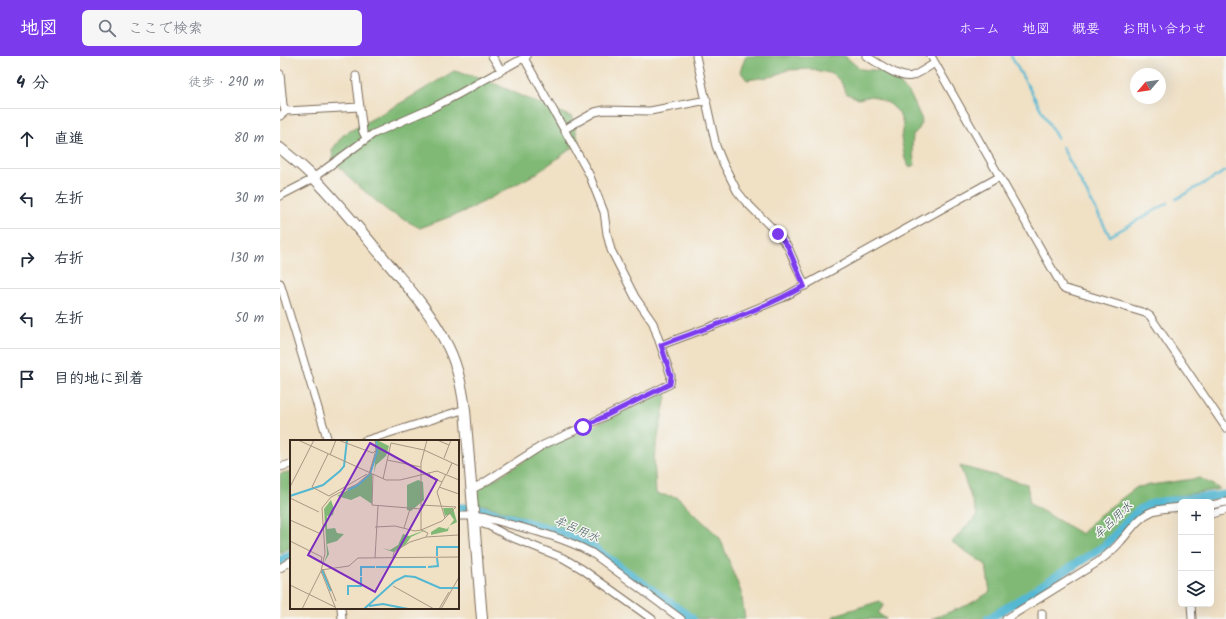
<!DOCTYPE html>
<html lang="ja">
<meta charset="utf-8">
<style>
:root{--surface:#fff;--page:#f6f6f7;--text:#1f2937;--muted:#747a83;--line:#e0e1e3;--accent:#7c3aed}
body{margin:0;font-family:Kalam,"Klee One",sans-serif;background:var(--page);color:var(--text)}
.controls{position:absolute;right:12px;bottom:12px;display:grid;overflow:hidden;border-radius:6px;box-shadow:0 4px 16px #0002}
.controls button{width:36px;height:36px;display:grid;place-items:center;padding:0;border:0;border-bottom:1px solid var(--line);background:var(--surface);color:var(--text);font:20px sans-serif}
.compass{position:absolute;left:850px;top:12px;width:36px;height:36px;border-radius:50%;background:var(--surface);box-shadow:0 4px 16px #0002;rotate:241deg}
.stop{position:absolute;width:12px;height:12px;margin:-9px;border:3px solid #7c3aed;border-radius:50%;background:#fff}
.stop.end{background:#7c3aed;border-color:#fff;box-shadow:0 1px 4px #0008}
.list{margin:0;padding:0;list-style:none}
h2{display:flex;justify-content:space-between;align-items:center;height:52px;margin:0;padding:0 16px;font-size:17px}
h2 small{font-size:13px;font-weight:400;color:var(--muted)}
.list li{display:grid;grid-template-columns:26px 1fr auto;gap:12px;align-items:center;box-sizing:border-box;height:60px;padding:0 16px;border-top:1px solid var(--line)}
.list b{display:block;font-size:15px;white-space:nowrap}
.list em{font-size:13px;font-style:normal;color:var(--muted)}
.icon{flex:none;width:22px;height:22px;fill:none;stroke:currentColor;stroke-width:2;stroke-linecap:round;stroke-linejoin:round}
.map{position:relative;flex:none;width:946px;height:563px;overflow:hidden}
header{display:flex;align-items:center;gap:24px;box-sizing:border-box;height:56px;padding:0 20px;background:var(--accent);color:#fff}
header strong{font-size:19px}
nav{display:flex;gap:22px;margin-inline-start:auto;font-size:14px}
.search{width:280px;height:36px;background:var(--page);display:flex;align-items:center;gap:10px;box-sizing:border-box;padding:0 14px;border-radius:6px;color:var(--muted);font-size:15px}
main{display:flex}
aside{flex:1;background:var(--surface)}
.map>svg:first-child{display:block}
.forest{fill:#80b976;stroke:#5e724a}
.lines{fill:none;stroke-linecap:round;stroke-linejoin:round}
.stream{stroke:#54b8d3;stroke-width:2.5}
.canal{stroke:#54b8d3;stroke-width:9}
.street-casing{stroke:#7a6a58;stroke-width:9}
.secondary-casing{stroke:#7a6a58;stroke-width:12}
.street{stroke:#fff;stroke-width:7}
.secondary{stroke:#fff;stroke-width:10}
.route{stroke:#7c3aed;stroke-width:5}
.labels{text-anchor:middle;stroke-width:3;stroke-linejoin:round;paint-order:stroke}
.water-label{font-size:12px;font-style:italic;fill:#445c5d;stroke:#f6f6f2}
.inset-river{fill:none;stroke:#54b8d3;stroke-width:2}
.inset-road{fill:none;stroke:#a89782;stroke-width:1}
.view{fill:#7b2cbf;fill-opacity:0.15;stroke:#7b2cbf;stroke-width:2}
.inset-edge{fill:none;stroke:#3b2a1e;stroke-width:2}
</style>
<header>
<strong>地図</strong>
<div class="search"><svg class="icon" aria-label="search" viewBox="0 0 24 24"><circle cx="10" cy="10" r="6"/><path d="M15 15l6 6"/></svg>ここで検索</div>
<nav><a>ホーム</a><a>地図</a><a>概要</a><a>お問い合わせ</a></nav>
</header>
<main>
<aside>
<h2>4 分<small>徒歩 · 290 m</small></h2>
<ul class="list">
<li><svg class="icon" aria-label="ahead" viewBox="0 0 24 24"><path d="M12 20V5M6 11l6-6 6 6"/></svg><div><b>直進</b></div><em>80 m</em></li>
<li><svg class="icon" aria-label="left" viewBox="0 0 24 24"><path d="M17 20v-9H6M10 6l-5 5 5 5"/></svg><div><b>左折</b></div><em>30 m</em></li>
<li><svg class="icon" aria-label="right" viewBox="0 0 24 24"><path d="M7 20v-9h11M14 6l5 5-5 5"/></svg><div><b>右折</b></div><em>130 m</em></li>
<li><svg class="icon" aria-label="left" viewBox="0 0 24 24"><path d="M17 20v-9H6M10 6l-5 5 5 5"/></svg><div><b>左折</b></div><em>50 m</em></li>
<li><svg class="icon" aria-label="arrive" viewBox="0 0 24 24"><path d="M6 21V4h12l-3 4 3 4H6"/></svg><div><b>目的地に到着</b></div></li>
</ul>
</aside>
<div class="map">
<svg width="946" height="563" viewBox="0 0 946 563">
<rect width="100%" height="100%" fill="#f6f6f2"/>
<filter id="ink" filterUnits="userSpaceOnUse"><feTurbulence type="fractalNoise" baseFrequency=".025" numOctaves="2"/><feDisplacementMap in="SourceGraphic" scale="8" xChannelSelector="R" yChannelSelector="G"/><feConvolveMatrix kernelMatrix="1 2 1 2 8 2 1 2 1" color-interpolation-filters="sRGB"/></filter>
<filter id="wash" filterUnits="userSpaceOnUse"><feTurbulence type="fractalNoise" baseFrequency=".012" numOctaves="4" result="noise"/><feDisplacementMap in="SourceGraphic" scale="16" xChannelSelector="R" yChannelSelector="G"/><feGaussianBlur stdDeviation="0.9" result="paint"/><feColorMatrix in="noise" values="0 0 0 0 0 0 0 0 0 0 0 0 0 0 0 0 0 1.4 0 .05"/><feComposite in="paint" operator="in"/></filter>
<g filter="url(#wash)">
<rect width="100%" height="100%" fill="#f0e0c4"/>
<path class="forest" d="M 466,0 L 565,0 L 580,13 L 605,15 L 619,26 L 631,40 L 642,64 L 639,73 L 633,79 L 632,91 L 635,109 L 629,111 L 625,103 L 621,82 L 623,68 L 619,57 L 610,48 L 592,40 L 578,43 L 566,37 L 561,26 L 553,18 L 531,13 L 507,14 L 494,20 L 467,24 L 460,15 Z
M 174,15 L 202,22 L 262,49 L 292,61 L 299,87 L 257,117 L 188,154 L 140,172 L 108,155 L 69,122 L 53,103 L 52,94 L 63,79 L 126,44 Z
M 387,335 L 374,402 L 376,438 L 397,441 L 440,482 L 461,536 L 465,563 L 418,563 L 394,549 L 354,518 L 307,489 L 268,469 L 191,445 L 193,436 L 266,392 Z
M 680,410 L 747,428 L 750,448 L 802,478 L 817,461 L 857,431 L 920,422 L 940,433 L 870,445 L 855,453 L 823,486 L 747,537 L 702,563 L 651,563 L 688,549 L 710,536 L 706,509 L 672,486 L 697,459 Z
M 11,415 L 11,491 L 0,497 L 0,418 Z
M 600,545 L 604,549 L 598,557 L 606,563 L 551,563 L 555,559 Z"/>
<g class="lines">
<path class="stream" d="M 731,0 L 777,82
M 782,91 L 830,180 L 888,147
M 896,143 L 946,115"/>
<path class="canal" d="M 178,452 L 196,452 L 283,477 L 312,491 L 412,563
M 0,505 L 11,498
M 708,563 L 736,546 L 826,489 L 844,469 L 858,455 L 868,449 L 880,446 L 946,439"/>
</g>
</g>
<g filter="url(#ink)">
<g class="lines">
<defs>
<path id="street" d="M 212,0 L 221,14
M 416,0 L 436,90 L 443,107 L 457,135 L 465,145 L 498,178 L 508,191 L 525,230
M 586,0 C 596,6 621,24 632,20 C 640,17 648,11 655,7
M 651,0 L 783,232 L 865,257 L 870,260 L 946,372
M 0,18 L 3,49 L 6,55 L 0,60
M 76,20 L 83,76 L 86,82
M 6,55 L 80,51
M 285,73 L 315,56 L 324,54 L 370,55 L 427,44
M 0,140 L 29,125 L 93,78 L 150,53 L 175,40 L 247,0
M 0,227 L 48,385
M 381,289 L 454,262 L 504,241 L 719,121
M 84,385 L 179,355 L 185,354
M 0,411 L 11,408
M 192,433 L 202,428 L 263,389 L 303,371 L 390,328 L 391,320 L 373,267 L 355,241 L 331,194 L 327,178 L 324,156 L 309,118 L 244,2
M 931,449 L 946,446
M 931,458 L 946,454
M 178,460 L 193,460 L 206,462 C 242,472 279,479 312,497 L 401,563
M 193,465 L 209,470 L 226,479 L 283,502 L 302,513 L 372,563
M 0,512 L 11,505
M 911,548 L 912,563
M 61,552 L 62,563
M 762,557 L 762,563
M 726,563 L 818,506 C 826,500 834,494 841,485 C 851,474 858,461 873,455 C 882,452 892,452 901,451"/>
<path id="secondary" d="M 0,92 C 12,102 24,111 34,122 C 58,147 80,174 102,200 C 124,227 149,253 165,285 C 177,306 182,330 185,354 L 202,563"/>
</defs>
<use href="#street" class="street-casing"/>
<use href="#secondary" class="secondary-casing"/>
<use href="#street" class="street"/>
<use href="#secondary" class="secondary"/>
</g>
</g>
<g class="lines" filter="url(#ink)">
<path class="route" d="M 303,371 L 390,328 L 391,320 L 381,289 C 429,271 480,255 524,230 L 508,191 L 498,178"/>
</g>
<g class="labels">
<g class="water-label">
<text transform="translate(833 464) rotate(-43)" y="4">牟呂用水</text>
<text transform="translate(297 473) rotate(24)" y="4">牟呂用水</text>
</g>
</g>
<g transform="translate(10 384)">
<rect width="169" height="169" fill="#f0e0c4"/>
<path d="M 87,0 L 99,6 L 96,16 L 86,25 L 84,33 ZM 82,33 L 82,64 L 70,56 L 61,60 L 47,56 L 69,44 ZM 128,40 L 133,42 L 134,60 L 121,71 L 117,70 L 117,45 ZM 41,60 L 44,69 L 43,75 L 37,76 L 37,89 L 45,88 L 47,93 L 54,94 L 47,101 L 37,104 L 39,114 L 34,123 L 37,114 L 34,69 ZM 153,68 L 163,68 L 167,82 L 159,86 L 158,91 L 141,95 L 141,92 L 149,87 L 157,89 L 164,80 L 160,74 L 155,76 ZM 138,89 L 121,97 L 116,104 L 103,112 L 92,108 L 100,110 L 108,105 L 113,94 L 119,96 Z" fill="#80b976"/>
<path class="inset-river" d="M 58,50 L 68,45 L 80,34 L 87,12 L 86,1M 0,56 L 33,45 L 50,31 L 54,26 L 57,0M 147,116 L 147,107 L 168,107M 86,127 L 136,127M 138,127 L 148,126 L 147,118M 32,130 L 41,151M 71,136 L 71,127 L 85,127M 58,155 L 58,146 L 71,146 L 71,137M 79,166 L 93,164 L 118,169M 74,169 L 105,141 L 115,136 L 125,137 L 150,148 L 169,148"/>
<path class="inset-road" d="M 8,0 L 96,40 L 110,40 L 147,31 L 169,40M 48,0 L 83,13 L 85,11M 147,0 L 159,5M 38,14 L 22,47 L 39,56 L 77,34M 40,15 L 46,0M 154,18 L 161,0M 97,20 L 131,27M 139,33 L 140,37 L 152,42M 83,34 L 82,65 L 131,69M 157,34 L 162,23M 93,39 L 101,3 L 134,10 L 169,26M 0,47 L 24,0M 149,47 L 169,54M 0,58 L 29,72M 131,65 L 166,67M 155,78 L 147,52 L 156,34M 0,80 L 31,94M 85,87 L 105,86 L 125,91 L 131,90 L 131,23 L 137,0M 114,88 L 120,69M 131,90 L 152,81 L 166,67M 136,97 L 168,95M 0,101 L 32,117 L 31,122M 103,117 L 104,112 L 120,102 L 136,97 L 138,93 L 131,90M 169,117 L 169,53M 85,118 L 88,66M 33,129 L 46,161M 31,130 L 59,126 L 68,118 L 169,117M 0,145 L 45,167M 103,146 L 144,169M 12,169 L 31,131M 46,169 L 31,131 L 35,113 L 32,68 L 41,57 L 67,44 L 79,34 L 86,10 L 85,0M 149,169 L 159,152M 151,169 L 169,137"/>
<path class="view" d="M 80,3 L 147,40 L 85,152 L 18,115 Z"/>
<rect width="169" height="169" class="inset-edge"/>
</g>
</svg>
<div class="controls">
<button>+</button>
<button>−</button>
<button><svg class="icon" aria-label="layers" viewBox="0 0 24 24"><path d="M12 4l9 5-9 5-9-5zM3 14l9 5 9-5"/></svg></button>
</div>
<svg class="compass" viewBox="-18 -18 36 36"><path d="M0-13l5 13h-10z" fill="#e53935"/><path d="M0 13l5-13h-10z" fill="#747a83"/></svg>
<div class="stop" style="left:303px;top:371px"></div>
<div class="stop end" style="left:498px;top:178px"></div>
</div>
</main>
